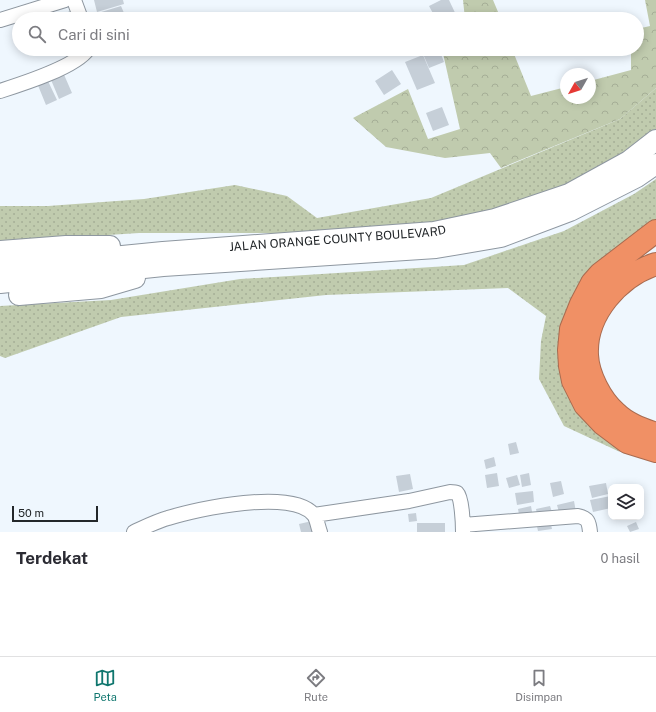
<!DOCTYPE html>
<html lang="id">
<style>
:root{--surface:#fff;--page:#f2f2f3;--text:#2b2b33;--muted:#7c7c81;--line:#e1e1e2;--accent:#0f766e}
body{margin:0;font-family:"Public Sans",sans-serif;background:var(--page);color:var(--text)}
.controls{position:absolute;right:12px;bottom:12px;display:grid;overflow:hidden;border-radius:8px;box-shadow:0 2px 10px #0003}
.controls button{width:36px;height:36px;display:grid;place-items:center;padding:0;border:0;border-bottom:1px solid var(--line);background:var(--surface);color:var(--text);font:20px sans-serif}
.compass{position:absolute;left:560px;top:68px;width:36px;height:36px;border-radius:50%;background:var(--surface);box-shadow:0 2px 10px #0003;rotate:231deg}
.scale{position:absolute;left:12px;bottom:10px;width:86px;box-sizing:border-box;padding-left:4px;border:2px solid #23272a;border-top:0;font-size:11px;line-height:14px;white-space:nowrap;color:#23272a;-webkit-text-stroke:3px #eff7fe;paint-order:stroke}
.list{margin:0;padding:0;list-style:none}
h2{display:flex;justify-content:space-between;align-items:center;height:52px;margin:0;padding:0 16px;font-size:17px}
h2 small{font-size:13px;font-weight:400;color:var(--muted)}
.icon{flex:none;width:22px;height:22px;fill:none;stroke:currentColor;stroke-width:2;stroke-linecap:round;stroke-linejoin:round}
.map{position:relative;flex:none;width:656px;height:532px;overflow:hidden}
.search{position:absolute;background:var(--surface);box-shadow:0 2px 10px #0003;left:12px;right:12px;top:12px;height:44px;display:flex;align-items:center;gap:10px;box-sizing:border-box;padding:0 14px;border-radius:22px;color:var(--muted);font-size:15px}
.sheet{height:124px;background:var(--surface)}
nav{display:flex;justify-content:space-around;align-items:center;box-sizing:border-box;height:56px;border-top:1px solid var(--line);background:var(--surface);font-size:11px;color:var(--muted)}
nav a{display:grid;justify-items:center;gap:2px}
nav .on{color:var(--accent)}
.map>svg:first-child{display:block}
.grass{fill:url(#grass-dots)}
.forest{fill:url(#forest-crowns)}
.building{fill:#c6cfd8}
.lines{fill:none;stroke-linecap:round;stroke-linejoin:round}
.street-casing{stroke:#8e97a0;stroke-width:16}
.secondary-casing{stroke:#8e97a0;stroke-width:22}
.highway-casing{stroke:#a86b50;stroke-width:24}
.street{stroke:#fff;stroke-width:14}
.secondary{stroke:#fff;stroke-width:20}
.highway{stroke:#f09065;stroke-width:22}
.labels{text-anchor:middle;stroke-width:4;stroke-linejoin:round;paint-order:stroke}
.street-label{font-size:12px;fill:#23272a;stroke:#eff7fe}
</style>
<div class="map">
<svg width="656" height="532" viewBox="0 0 656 532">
<defs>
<pattern id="grass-dots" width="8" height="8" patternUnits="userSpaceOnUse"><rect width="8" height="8" fill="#c0cbae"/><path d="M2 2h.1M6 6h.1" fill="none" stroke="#a5ae96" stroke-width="1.8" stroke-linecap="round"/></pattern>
<pattern id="forest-crowns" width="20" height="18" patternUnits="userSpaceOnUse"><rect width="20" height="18" fill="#c0cbae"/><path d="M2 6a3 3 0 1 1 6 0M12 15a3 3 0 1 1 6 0" fill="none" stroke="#a5ae96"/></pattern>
</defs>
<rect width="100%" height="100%" fill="#eff7fe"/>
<path class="grass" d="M 656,88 L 656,135 L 620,161 L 536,200 L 455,221 L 315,233 L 139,233 L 0,242 L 0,206 L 48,206 L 144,199 L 235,185 L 287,196 L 317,218 L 431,198 L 620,119 Z
M 656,179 L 656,229 L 586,290 L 582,411 L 620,452 L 564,426 L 539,379 L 541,341 L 546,316 L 508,288 L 326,295 L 121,317 L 5,358 L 0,356 L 0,306 L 111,300 L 240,279 L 464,265 L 564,231 L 634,194 Z"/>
<path class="forest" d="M 463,0 L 493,0 L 501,19 L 465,19 Z
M 645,0 L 656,0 L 656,88 L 620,119 L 501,168 L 490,153 L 445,158 L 386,147 L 353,118 L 408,89 L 428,139 L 460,129 L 442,49 L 512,49 L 531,96 L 566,87 L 566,98 L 590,98 L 590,81 L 631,70 L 631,49 L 637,49 L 637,29 L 650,26 Z"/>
<path class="building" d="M 94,0 L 123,0 L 124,4 L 97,12 Z
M 441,0 L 449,0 L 458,19 L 436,19 L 429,6 Z
M 121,6 L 124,13 L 104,19 L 100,19 L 98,13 Z
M 73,10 L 77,19 L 67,19 L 65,13 Z
M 124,14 L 125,19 L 108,19 L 107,18 Z
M 421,49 L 439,49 L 444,62 L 429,68 Z
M 423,55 L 435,83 L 417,90 L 405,62 Z
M 62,70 L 72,93 L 59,99 L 49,75 Z
M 392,70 L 401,84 L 384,95 L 375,81 Z
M 47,79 L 57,100 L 46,105 L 37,83 Z
M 442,107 L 449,125 L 433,131 L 426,113 Z
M 516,442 L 519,453 L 510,455 L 508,444 Z
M 494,457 L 496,466 L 486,469 L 484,460 Z
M 497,473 L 499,486 L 487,488 L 485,475 Z
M 529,473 L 531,485 L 522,487 L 520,475 Z
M 410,474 L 413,489 L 399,492 L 396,476 Z
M 517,475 L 520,485 L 509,488 L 506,478 Z
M 561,481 L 564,494 L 553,497 L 550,483 Z
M 606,483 L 608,494 L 592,498 L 589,486 Z
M 533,491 L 534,502 L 517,505 L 515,493 Z
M 611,496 L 611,508 L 593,512 L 590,500 Z
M 574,501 L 576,512 L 560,516 L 557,505 Z
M 531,506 L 533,517 L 520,520 L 518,509 Z
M 550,506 L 553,515 L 538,519 L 536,509 Z
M 416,513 L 417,521 L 409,522 L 408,514 Z
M 550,520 L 552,529 L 538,531 L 536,522 Z
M 312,521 L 315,532 L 301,532 L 299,524 Z
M 636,522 L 639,529 L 630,532 L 627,526 Z
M 417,523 L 445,523 L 445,532 L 417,532 Z"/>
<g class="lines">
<defs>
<path id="street" d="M 74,0 L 81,19
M 0,20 L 65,0
M 0,91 C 22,84 76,67 88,49
M 314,515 L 409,501 L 450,492 C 453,492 455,492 457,493 C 462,498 463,524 463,532
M 463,525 L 578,516 C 588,518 589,522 590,532
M 134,532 C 145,527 157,521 168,518 C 197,509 293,488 314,515 C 317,519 318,527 320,532"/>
<g id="secondary">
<path d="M 0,251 L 66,246 L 110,246"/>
<path id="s1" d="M 0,268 L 163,252 L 434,232 L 495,219 L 569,194 L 629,161 L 656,140"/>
<path d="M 0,283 L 163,266 L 436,248 L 501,237 L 570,211 L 637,177 L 656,164"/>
<path d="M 19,295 L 101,288 L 135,278"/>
</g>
<path id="highway" d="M 656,231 L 600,274 L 592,283 L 581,304 L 571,329 L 569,350 L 570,366 L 573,381 L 585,405 L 603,424 L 627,442 L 656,451
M 656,264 C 619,276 585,314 587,355 C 588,375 601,400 616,413 C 627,424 642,429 656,434"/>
</defs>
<use href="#street" class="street-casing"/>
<use href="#secondary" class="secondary-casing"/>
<use href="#highway" class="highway-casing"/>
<use href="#street" class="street"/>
<use href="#secondary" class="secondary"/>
<use href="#highway" class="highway"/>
</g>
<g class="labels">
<g class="street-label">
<text dy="4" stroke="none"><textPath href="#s1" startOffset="339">JALAN ORANGE COUNTY BOULEVARD</textPath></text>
</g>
</g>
</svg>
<div class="controls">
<button><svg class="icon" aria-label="layers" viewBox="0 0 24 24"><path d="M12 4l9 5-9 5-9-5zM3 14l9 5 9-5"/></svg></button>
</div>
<svg class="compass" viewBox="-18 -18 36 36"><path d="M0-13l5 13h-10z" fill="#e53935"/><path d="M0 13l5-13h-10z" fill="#7c7c81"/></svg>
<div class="scale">50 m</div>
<div class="search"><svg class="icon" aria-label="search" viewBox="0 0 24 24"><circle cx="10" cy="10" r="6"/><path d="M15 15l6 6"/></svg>Cari di sini</div>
</div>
<section class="sheet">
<h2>Terdekat<small>0 hasil</small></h2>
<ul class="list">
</ul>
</section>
<nav>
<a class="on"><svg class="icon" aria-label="map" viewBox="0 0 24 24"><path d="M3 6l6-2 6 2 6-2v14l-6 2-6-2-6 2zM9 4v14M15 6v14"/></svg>Peta</a>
<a><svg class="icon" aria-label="directions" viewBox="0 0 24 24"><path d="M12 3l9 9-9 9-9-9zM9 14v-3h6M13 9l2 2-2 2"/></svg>Rute</a>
<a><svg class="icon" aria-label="saved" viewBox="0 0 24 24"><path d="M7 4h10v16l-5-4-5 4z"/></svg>Disimpan</a>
</nav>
